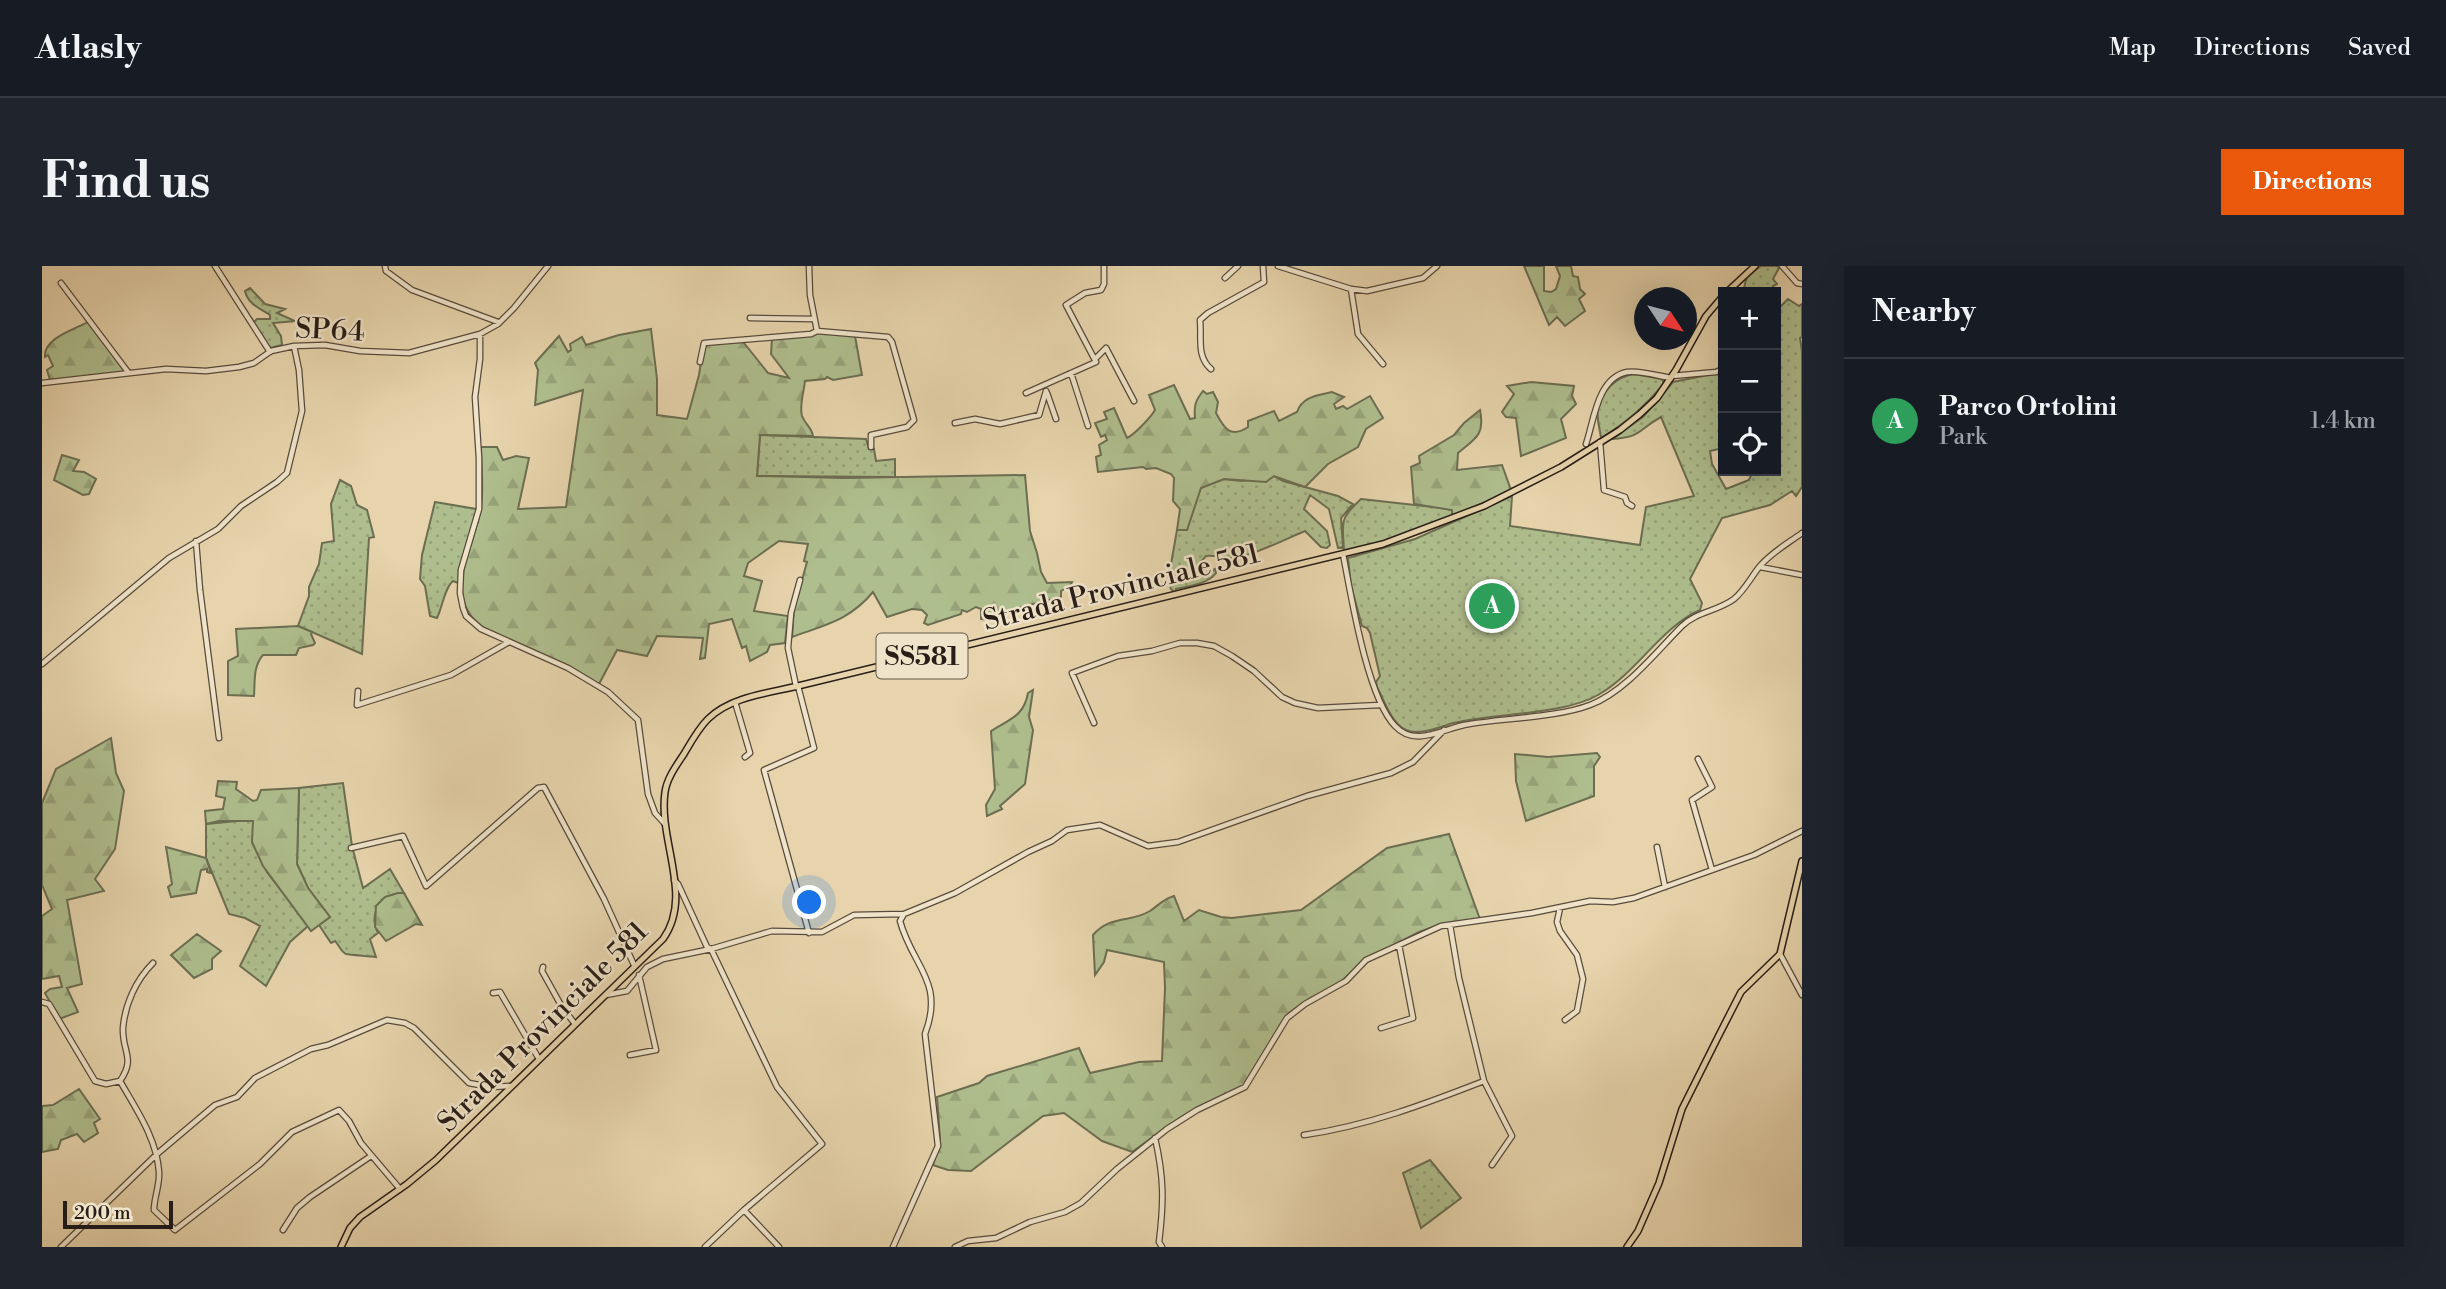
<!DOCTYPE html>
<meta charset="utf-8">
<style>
:root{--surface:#171b24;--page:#20242c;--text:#f1f3f6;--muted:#9ea1a6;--line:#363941;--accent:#ea580c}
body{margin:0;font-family:"Libre Bodoni",serif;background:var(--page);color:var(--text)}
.controls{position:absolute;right:21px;top:21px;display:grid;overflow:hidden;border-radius:0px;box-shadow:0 7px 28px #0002}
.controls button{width:63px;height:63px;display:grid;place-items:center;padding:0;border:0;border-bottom:2px solid var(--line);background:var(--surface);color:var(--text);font:35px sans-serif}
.compass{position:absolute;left:1592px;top:21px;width:63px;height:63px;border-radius:50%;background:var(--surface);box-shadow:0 7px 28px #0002;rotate:126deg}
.scale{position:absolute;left:21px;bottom:18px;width:110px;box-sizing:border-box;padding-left:7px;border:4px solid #281d17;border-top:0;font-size:19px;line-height:24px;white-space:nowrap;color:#281d17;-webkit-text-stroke:5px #efe3c9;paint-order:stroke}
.you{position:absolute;left:768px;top:637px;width:24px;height:24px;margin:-18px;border:5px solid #fff;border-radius:50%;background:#1a73e8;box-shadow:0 0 0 10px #1a73e833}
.badge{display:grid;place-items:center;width:46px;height:46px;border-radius:50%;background:var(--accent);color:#fff;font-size:23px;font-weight:700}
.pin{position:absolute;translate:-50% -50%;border:4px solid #fff;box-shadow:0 2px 7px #0006}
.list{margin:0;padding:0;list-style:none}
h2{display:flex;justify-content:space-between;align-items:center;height:91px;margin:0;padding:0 28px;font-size:30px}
h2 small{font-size:23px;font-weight:400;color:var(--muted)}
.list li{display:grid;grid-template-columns:46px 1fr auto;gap:21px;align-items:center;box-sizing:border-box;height:126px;padding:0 28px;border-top:2px solid var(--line)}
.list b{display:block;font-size:26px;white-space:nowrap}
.list p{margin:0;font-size:23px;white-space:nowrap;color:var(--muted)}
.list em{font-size:23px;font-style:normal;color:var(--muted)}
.icon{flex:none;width:38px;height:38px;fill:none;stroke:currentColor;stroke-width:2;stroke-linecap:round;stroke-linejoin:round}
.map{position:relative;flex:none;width:1760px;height:981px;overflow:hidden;border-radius:0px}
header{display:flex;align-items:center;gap:42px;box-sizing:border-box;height:98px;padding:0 35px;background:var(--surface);border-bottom:2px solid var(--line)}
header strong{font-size:33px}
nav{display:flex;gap:38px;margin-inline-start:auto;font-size:24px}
.intro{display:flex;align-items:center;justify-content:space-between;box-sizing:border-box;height:168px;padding:0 42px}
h1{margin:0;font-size:49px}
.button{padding:18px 32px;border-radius:0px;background:var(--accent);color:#fff;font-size:24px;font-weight:700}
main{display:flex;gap:42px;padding:0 42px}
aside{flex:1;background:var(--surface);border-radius:0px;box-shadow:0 7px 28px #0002}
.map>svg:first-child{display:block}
.grass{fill:url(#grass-dots);stroke:#6c6e52;stroke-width:2}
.forest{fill:url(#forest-firs);stroke:#6c6e52;stroke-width:2}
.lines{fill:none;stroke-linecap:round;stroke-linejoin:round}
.minor-casing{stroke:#584b3c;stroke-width:7}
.major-casing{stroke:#281d17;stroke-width:8}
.minor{stroke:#efe3c9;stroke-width:4.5}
.major{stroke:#e7d4ac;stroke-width:5}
.labels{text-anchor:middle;stroke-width:5;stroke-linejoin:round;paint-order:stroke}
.shield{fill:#efe3c9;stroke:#64584c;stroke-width:2}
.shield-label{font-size:26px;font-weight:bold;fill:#281d17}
.street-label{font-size:28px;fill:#281d17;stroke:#efe3c9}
</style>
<header>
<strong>Atlasly</strong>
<nav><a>Map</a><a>Directions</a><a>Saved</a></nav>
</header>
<div class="intro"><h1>Find us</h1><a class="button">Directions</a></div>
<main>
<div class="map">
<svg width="1760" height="981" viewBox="0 0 1760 981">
<defs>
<pattern id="grass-dots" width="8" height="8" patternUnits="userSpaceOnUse" patternTransform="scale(1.75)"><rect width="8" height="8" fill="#afbe8e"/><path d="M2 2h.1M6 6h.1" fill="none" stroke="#97a37a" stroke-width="1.8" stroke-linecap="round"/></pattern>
<pattern id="forest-firs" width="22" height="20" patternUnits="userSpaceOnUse" patternTransform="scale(1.75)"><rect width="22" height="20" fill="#afbe8e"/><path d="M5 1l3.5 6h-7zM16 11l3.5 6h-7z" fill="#97a37a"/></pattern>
</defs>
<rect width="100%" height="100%" fill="#e7d4ac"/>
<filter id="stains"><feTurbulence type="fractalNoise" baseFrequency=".00286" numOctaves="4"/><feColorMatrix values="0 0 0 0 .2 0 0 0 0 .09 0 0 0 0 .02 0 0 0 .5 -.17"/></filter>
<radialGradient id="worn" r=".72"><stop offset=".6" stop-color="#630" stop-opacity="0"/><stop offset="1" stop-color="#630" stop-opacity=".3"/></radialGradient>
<path class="grass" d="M 1719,0 L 1735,0 L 1737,2 L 1731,13 L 1735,18 L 1731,20 L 1729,26 L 1701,26 L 1705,10 Z
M 208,22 L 223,38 L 243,43 L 235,47 L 253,55 L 231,57 L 239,70 L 240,79 L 228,82 L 211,57 L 215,53 L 228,53 L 228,49 C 217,42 206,38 203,25 Z
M 1746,33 L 1757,40 L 1760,38 L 1760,71 L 1758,72 L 1760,85 L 1760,221 L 1754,230 L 1750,225 L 1728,239 L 1680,252 L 1648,313 L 1660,337 L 1658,344 C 1618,362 1595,407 1556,429 C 1521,449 1453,447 1411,457 C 1398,461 1377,470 1364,464 C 1349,457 1342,434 1335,421 L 1334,416 L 1338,410 L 1328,367 L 1325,362 L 1320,360 L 1309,320 L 1306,292 L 1373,273 L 1470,230 L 1468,260 L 1598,279 L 1604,241 L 1652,230 L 1619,151 C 1595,164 1601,171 1570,173 L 1601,151 L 1631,116 L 1681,106 L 1681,182 L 1668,185 L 1670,198 L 1684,223 L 1707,214 L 1710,207 L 1704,205 L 1734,205 L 1734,42 L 1736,43 Z
M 1592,108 L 1620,113 L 1622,117 C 1603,141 1584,157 1559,172 C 1558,163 1554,151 1556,143 C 1560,124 1574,111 1592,108 Z
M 718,169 L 824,173 L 827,183 L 832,183 L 834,195 L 853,193 L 853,211 L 715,210 Z
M 1232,210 L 1241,215 L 1296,230 L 1311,238 L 1299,252 L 1301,281 L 1296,282 L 1287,243 L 1268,229 L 1262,243 L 1285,265 L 1288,279 L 1285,282 L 1279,281 L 1263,265 C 1246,272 1204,293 1187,292 C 1179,292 1172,289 1164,290 L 1157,298 L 1154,307 L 1159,309 L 1173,303 L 1174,307 C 1166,318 1148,320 1134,323 L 1134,328 L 1129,323 L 1126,315 L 1135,264 L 1145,264 L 1158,222 L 1182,213 L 1199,215 Z
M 298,214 L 309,220 L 315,239 L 325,244 L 332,271 L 327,272 L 320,388 L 256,360 L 267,330 L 267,321 L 277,298 L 280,277 L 292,275 L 289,238 Z
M 1319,233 L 1400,242 L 1410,244 L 1410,251 L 1364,270 L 1302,286 C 1301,256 1296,254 1319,233 Z
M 393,236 L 434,243 L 435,247 L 418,299 L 416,317 L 411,315 C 403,321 400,342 395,352 L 388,350 L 383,320 L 378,313 L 380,289 Z
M 301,517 L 310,580 L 321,622 L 348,603 L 362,627 C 340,627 326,646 336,667 L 328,673 L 334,691 C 327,690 308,689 304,688 C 299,686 297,679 293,675 L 289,677 L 277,659 L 288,651 L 266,622 L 255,598 L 257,522 Z
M 206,554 L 212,555 L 210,576 L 225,606 L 266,660 L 248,676 L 224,720 L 198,700 L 218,660 L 203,652 L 187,648 L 164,592 L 164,558 Z
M 1388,894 L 1419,932 L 1379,962 L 1361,907 Z"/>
<path class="forest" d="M 1482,0 L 1502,0 L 1502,25 L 1509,26 L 1514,23 L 1518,10 L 1514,0 L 1529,0 L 1531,10 L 1536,11 L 1538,23 L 1543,28 L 1537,33 L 1543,45 L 1523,60 L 1515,51 L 1507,59 Z
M 48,55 L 84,106 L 8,114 L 5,104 L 11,100 L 6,89 L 3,91 C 1,72 34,63 48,55 Z
M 609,63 L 615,113 L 615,149 L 645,153 L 657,109 L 661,82 L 664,77 L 698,72 L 726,107 L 747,112 L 729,88 L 730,72 L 775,66 L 813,70 L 820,109 L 791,114 L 785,111 L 783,113 L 763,115 C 762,125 757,140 760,150 C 763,158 770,162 771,170 L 718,169 L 715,210 L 802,212 L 983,209 L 988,265 L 995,287 L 999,306 L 1005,317 L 1030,316 L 1028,320 L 1019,325 L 1019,331 L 968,344 C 961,353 950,355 939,353 L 939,343 L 934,341 L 925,346 L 920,344 L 919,348 L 886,359 L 882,357 L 885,349 L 880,344 L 870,343 L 845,351 L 831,326 C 807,355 782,359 750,371 L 752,343 L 765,296 L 762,295 L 766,278 L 737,275 L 706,297 L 702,310 L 720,315 L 712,345 L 746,350 L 743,377 L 728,379 L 725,386 L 708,395 L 704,380 L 700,382 L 690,353 L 667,358 L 663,392 L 658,393 L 661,372 L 615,370 L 605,390 L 575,384 L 556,420 L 529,401 L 442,362 C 398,332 432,282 439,242 C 442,222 439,201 439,181 L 455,181 L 461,194 L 474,190 L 487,192 L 476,243 L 524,241 L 541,124 L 493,139 L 496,104 L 493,97 L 517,70 L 526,86 L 529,84 L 528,78 L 540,71 L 544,79 L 577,69 Z
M 1489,116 L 1532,120 L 1530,130 L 1534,138 L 1519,153 L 1524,172 L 1479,190 L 1474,152 L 1464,151 L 1460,146 L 1472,128 L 1465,120 Z
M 1132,119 L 1148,153 L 1153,152 C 1152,140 1153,135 1161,125 L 1165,128 L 1171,126 L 1176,136 L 1174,147 C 1182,162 1188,173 1206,161 L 1206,155 L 1232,145 L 1237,155 L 1255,146 C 1261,130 1275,130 1290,126 L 1302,131 L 1292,138 L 1294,143 L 1301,140 L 1305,143 L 1328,130 L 1341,152 L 1324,163 L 1316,181 L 1286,198 L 1263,221 L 1232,210 L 1224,216 L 1182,213 L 1159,222 L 1145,264 L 1135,264 L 1138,243 L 1131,235 L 1132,212 L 1129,208 L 1114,202 L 1104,203 L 1101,201 L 1056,206 L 1054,191 L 1059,189 L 1057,179 L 1065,174 L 1063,169 L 1059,171 L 1053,157 L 1065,153 L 1062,146 L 1072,142 L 1085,172 C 1092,169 1109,151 1113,144 L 1107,129 Z
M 1438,144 C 1443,169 1434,172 1416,187 L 1415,204 L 1460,199 L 1469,224 L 1410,251 L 1410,244 L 1372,238 L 1369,201 L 1378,197 L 1377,190 L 1412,169 L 1422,157 Z
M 20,189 L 37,194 L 31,205 L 42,206 L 54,213 L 47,228 L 41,229 L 12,214 Z
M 256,360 L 270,366 L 269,368 L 273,377 L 271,379 L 257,382 L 254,389 L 221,389 C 211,400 213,416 212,430 L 186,429 L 186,395 L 196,390 L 194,363 Z
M 991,424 L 987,451 L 991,464 L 983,518 L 958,540 L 960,543 L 945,550 L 944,539 L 953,523 L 949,465 C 968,453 982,450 986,427 Z
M 69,472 L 74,507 L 82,525 L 73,583 L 53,613 L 62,625 L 25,634 L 40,718 L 25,722 L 36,746 L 17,753 L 3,727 L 8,723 L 20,721 L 17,710 L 0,713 L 0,650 L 10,643 L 0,619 L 0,537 L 14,503 Z
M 1555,487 L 1558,491 L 1552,500 L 1552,530 L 1484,555 L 1474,515 L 1473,488 L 1506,491 Z
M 176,515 L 195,516 L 194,523 L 211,535 L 215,534 L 219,524 L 257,522 L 255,598 L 266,622 L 288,651 L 269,665 L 221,600 L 210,576 L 211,555 L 177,555 L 164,558 L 163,545 L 181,543 L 183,532 L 174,530 Z
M 1407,568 L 1439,656 L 1400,658 L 1377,666 L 1323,694 L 1295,719 L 1268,732 L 1247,747 L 1198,825 C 1156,835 1125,861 1090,886 L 1060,875 L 1022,847 L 1001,850 L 929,905 L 906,904 L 891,899 L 898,874 L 895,831 L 937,817 L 945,810 L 1037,782 L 1048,807 L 1097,796 L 1120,795 L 1123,722 L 1122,696 L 1065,684 L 1062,696 L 1053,709 L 1051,669 C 1068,649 1088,657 1108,645 C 1117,639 1121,633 1132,630 L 1142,655 L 1157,644 L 1179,651 L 1190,652 L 1259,644 L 1345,582 Z
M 124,581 L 164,592 L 169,607 L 165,606 L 165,603 L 159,604 L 154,627 L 129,631 L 126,621 L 130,618 Z
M 356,627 L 362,627 L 380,659 L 374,658 L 344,675 L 333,661 L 334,640 L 343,631 Z
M 155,668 L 179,685 L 170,693 L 170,703 L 152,712 L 129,689 Z
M 37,823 L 58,853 L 52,857 L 56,867 L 42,876 L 35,868 L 19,874 L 16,883 L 0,886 L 0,840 L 11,839 Z"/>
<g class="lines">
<defs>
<path id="minor" d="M 173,0 L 228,86
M 343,0 L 344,5 L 370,24 L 456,56
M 767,0 L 768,29 L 775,65 L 846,71 L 850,76 L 872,154 L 865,161 L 829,169 L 829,181
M 1236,0 L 1309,23 L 1325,25 L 1381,12 L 1395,0
M 1740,0 L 1755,17 L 1760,18
M 1183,12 L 1196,0
M 19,17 L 86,106
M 1309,23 L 1316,68 L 1341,98
M 708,52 L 772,53
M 438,68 L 438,93 L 433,131 L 437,192 L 437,243 L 419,304 L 418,327 L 421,342 L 424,350 L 439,363 L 526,402 L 566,426 L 596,454 L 606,528 L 613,547 L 623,558
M 1053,93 L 1064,82 L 1092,135
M 658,96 L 662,77 L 769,68 L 775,65
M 1169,103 C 1154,90 1160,71 1158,54 L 1166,47 L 1222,16 L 1221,0
M 1029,107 L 1046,160
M 1630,110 L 1674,106 L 1681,103
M 0,117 L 124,103 L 164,105 L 197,101 L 212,97 L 229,85 L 252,80 L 283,79 L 318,85 L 367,87 L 438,68 L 456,58 L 472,42 L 506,0
M 984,127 L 1054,96 L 1024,39 L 1043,27 L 1059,24 L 1062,18 L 1062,0
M 1005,127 L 1014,153
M 913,157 L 933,153 L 958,158 L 997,149 L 1004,125
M 1558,176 L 1562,224 L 1583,231 L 1585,237 L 1590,240
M 1544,178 C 1552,155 1555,112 1585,106 C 1598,104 1616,110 1629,112
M 154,275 L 158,324 L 177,472
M 1301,288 C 1309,329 1325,431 1353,460 C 1372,481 1399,464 1422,459 C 1459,452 1514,452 1548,439 C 1583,426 1614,386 1640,360 C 1654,346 1676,345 1692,333 C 1703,324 1709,311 1718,300 C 1730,286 1745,278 1760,267
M 1718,301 L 1760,309
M 0,398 L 127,292 L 176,263 L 199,240 L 235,216 L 245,207 L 260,145 L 257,104 L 252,80
M 754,420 L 746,382 L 749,347 L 758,314
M 756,420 L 772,482 L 722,504 L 767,667
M 316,425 L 315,439 L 409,409 L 467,376
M 693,436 L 708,487 L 703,491
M 1052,457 L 1030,407 L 1076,390 L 1110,385 L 1138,377 L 1155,377 L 1172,380 L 1190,390 L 1212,405 L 1240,431 L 1253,437 L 1276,442 L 1338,439
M 1656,493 L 1670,521 L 1650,534 L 1670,604
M 1615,581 L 1623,621
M 309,582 L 361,570 L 384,620 L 496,522 L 502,521 L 562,633 L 592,699
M 632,614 L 636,618 L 665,681 L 669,683 L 735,821 L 780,878 L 702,944 L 663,981
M 1518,642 L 1515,656 L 1518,665 L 1535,689 L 1541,713 L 1535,745 L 1523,754
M 1408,659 L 1417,712 L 1442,815 L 1470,870 L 1450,899
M 1738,688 L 1760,729
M 501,701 L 500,705 L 520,741 L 533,758
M 451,727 L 458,726 L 497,793
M 564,729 L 585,725 L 605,701 L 621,693 L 669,683 L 730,665 L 780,666 L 812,649 L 862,648
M 0,736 L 7,738 L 53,815 L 64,818 L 78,815 C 94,792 80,786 81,762 C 83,738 94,714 111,697
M 1339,762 L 1371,752 L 1357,679
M 588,789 L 614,784 L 597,709
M 78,815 C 94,843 115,873 117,906 C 118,919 112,931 112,944 L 133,964 L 218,898 L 250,866 L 297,844 L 307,855 L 319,877 L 358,923
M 1262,869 C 1325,860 1383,838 1442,815
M 1113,872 C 1122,911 1122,936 1117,976 L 1120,981
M 702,944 L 737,981
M 241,964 L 255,942 L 268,931 L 329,890
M 19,981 L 115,888 L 173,839 L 195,831 L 213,812 L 269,783 L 286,779 L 345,754 L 363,757 L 372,762 L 427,817 L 448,821 L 469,820
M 851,981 L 896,880 L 883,768 C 903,715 870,700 858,655 L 862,648 L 913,627 L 986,586 L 1010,575 L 1025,564 L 1058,559 L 1106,580 L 1136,576 L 1265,530 L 1349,507 L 1371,496 L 1402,464
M 913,981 L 926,975 L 954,972 L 988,956 L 1023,946 L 1039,937 L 1075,903 L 1125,863 L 1155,844 L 1203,821 L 1245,752 L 1263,738 L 1304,715 L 1324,694 L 1399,660 L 1490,647 L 1548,635 L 1571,636 L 1592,632 L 1712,589 L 1760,565"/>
<path id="major" d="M 1685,26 L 1713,0
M 299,981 L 308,962 L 318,951 L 365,918 L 394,894 L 621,673 C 652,630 616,575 623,526 C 625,512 634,500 642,488 C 649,476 656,463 666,453 C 688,431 726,427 756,420 L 1341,278 L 1442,240 L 1519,201 L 1578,164 L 1598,148 L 1615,132 L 1634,104 L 1664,50 L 1681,30
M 1585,981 L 1596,965 L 1617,917 L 1640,843 L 1676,771 L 1699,726 L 1738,688 L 1760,595"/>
</defs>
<use href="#minor" class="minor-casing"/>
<use href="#major" class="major-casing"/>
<use href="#minor" class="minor"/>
<use href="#major" class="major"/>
</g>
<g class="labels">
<rect class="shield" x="834.5" y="367.5" width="91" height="45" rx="5"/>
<g class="shield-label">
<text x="880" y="399">SS581</text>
</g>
<g class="street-label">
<text transform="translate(288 63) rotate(3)" y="10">SP64</text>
<text transform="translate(1079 320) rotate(-14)" y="10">Strada Provinciale 581</text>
<text transform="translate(500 760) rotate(-45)" y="10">Strada Provinciale 581</text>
</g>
</g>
<rect width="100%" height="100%" filter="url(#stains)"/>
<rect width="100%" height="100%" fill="url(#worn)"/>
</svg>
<div class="controls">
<button>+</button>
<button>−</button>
<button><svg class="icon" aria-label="locate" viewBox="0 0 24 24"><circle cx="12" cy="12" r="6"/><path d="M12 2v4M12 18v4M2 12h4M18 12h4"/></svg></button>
</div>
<svg class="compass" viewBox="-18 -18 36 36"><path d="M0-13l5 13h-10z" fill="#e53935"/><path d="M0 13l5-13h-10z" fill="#9ea1a6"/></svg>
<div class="scale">200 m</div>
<div class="you"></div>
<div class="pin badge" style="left:1450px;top:340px;background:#2e9e5b">A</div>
</div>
<aside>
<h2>Nearby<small></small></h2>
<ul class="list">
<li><span class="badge" style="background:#2e9e5b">A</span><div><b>Parco Ortolini</b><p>Park</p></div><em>1.4 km</em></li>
</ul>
</aside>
</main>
